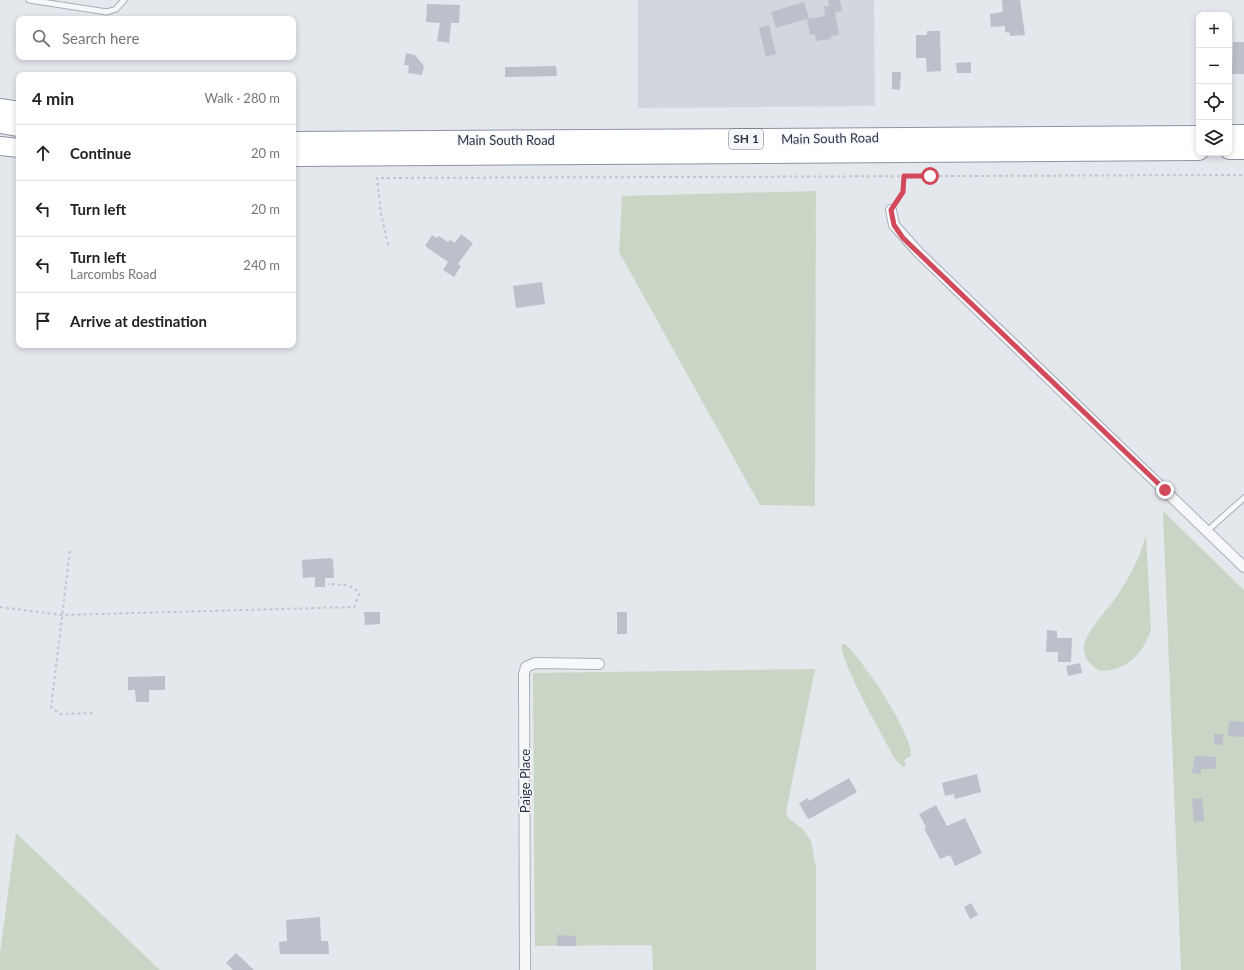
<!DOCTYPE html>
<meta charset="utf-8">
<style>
:root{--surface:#fff;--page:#f2f2f2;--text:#222;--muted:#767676;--line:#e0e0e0}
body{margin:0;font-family:Lato,sans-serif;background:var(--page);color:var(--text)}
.controls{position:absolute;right:12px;top:12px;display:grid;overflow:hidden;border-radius:8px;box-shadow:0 2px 6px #0003}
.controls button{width:36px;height:36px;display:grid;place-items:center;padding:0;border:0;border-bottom:1px solid var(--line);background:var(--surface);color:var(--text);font:20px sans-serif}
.stop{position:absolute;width:12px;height:12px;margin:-9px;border:3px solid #d1495b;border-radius:50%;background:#fff}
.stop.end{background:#d1495b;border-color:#fff;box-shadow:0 1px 4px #0008}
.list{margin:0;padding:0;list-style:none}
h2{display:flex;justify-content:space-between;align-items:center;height:52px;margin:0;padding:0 16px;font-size:17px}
h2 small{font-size:13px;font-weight:400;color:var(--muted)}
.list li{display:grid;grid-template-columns:26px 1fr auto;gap:12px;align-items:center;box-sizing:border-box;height:56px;padding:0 16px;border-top:1px solid var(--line)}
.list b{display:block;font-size:15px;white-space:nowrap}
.list p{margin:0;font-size:13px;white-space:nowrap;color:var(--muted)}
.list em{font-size:13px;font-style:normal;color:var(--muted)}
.icon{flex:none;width:22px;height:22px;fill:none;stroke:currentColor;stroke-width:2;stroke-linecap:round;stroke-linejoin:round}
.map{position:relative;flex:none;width:1244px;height:970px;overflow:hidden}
.search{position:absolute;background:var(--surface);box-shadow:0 2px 6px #0003;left:16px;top:16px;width:280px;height:44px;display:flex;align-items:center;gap:10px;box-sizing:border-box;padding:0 14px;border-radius:8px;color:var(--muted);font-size:15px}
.panel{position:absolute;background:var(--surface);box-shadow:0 2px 6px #0003;left:16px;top:72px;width:280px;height:276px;border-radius:8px}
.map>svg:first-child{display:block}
.built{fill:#d2d6de}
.green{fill:#c9d6c5}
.building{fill:#bbc0ca}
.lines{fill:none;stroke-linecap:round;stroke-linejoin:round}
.service-casing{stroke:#a9aeb7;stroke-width:7}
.minor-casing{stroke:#a9aeb7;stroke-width:12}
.motorway-casing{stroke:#8b94a3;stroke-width:20}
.path{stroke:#c2c5cb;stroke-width:2;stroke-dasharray:3 3;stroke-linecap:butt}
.service{stroke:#f7f8fa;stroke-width:5}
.minor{stroke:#f7f8fa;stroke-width:10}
.motorway{stroke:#fff;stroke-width:18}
.route{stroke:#d1495b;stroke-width:5}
.labels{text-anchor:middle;stroke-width:3;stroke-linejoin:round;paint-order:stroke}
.shield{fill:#f4f6f9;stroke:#676e7b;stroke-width:1}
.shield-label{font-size:12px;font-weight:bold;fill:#2b3445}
.street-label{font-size:13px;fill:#2b3445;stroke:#f4f6f9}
</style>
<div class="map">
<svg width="1244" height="970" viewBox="0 0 1244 970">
<rect width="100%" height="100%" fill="#e4e7ec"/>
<path class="built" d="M 638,0 L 874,0 L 875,106 L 638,108 Z"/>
<path class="green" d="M 816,191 L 815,506 L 760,505 L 619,252 L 622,196 Z
M 1163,511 L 1244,590 L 1244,970 L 1181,970 Z
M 1146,535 L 1151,629 C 1144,653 1127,671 1100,671 C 1091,666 1083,658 1084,647 C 1086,631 1108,609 1117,596 C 1130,577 1140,557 1146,535 Z
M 842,644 L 845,644 C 863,660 913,734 911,756 L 904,760 L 906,765 L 903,767 L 895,759 C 886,742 837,656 842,644 Z
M 815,669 L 786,812 L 788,818 L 803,829 L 811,841 L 816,868 L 816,970 L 653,970 L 652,945 L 535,946 L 533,673 Z
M 16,833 L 160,970 L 0,970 L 0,953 Z"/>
<path class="building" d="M 828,0 L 840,0 L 842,11 L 835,12 L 839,35 L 831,36 L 831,39 L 816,41 L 815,34 L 810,35 L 807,19 L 825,16 L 824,6 L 829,6 Z
M 1002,0 L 1020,0 L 1025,35 L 1010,36 L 1010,33 L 1005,32 L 1005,26 L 991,27 L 990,14 L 1003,12 Z
M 804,2 L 809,18 L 776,28 L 771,12 Z
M 427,4 L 460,5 L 459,23 L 451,23 L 449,43 L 437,41 L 440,23 L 426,22 Z
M 769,25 L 776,54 L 766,57 L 759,28 Z
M 927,31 L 940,31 L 941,71 L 927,72 L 926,58 L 916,58 L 916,35 L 927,35 Z
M 1233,42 L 1244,42 L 1244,74 L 1232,74 Z
M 406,53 L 415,55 L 424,66 L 422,75 L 408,73 L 409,65 L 404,65 Z
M 971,62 L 971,73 L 957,73 L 956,63 Z
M 556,66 L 557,76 L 505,77 L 505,67 Z
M 892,72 L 901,72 L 900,90 L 892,89 Z
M 461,234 L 473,243 L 458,264 L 461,266 L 454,277 L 443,270 L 448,262 L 425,246 L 432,235 L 437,238 L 439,236 L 448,242 L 450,240 L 455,243 Z
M 542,282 L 545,304 L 516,308 L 513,286 Z
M 331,558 L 333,560 L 334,578 L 325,578 L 325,587 L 315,587 L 315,577 L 303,578 L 302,560 Z
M 364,612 L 380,612 L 380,624 L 365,625 Z
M 617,612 L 627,612 L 627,634 L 617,634 Z
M 1047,630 L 1057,631 L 1057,638 L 1072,638 L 1071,662 L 1058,662 L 1058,652 L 1046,652 Z
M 1080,663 L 1082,673 L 1068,676 L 1066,666 Z
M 165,676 L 165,690 L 149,690 L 149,702 L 136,702 L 135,690 L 128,690 L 128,677 Z
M 1229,721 L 1244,722 L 1244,737 L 1228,736 Z
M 1214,734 L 1223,734 L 1223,745 L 1214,744 Z
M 1195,756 L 1216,757 L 1216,769 L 1201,769 L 1201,774 L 1192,773 Z
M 977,774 L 981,792 L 955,799 L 954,794 L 945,796 L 942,783 Z
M 849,778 L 857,792 L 809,819 L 806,816 L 799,803 L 808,798 L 809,801 Z
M 1202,798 L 1204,821 L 1194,822 L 1192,799 Z
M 936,805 L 947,826 L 965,818 L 982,853 L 955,866 L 950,855 L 940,859 L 924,828 L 926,827 L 919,814 Z
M 971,903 L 978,915 L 970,919 L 964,907 Z
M 320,917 L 321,941 L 328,941 L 329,954 L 280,954 L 279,942 L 287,941 L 286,920 Z
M 557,935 L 576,936 L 576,946 L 557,946 Z
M 236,953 L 254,970 L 233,970 L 226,963 Z"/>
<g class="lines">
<defs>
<path id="service" d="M 29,0 L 107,12 L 116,9 L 124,0
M 1207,531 L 1244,498"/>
<path id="minor" d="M 891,210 L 894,225 L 918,252 L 1244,567
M 525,970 L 524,674 L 526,667 L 535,663 L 599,664"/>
<path id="motorway" d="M 0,108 L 19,111
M 0,124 L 19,127
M 1229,134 L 1244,134
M 293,141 L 1199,135
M 0,146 L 19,148
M 1229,150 L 1244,150
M 293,157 L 1199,151"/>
</defs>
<use href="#service" class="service-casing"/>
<use href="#minor" class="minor-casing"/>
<use href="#motorway" class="motorway-casing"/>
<path class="path" d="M 896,203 L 903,192 L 904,176
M 388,245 L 381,214 L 377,178 L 1244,175
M 70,551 L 51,707 L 60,714 L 94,713
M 0,607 L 62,615 L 354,607 L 359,594 C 353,583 339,585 328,584"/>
<use href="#service" class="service"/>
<use href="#minor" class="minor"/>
<use href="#motorway" class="motorway"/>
</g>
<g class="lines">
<path class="route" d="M 930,176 L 904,176 L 903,192 L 891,210 L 894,225 L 903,238 L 1165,490"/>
</g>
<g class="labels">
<rect class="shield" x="729" y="129" width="34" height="20" rx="3"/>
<g class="shield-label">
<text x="746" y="143">SH 1</text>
</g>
<g class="street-label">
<text transform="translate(830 138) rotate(-1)" y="5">Main South Road</text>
<text x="506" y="145">Main South Road</text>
<text transform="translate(525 781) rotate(-90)" y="5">Paige Place</text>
</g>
</g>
</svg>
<div class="controls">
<button>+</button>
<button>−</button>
<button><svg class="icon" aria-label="locate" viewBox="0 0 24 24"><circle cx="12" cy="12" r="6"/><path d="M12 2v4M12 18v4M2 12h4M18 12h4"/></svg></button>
<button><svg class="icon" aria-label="layers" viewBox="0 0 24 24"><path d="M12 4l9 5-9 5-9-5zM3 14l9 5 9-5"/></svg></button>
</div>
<div class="stop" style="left:930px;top:176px"></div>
<div class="stop end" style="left:1165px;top:490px"></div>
<div class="search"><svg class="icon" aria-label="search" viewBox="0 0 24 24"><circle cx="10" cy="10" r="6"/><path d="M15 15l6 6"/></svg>Search here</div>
<section class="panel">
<h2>4 min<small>Walk · 280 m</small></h2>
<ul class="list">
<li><svg class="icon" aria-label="ahead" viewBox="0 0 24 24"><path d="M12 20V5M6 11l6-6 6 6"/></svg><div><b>Continue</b></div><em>20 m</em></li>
<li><svg class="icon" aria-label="left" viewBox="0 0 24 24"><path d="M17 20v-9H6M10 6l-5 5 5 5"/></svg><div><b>Turn left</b></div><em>20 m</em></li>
<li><svg class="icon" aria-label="left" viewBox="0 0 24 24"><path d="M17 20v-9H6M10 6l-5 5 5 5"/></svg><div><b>Turn left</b><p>Larcombs Road</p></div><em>240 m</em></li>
<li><svg class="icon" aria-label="arrive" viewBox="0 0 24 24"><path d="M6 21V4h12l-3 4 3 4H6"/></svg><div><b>Arrive at destination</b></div></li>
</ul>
</section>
</div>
